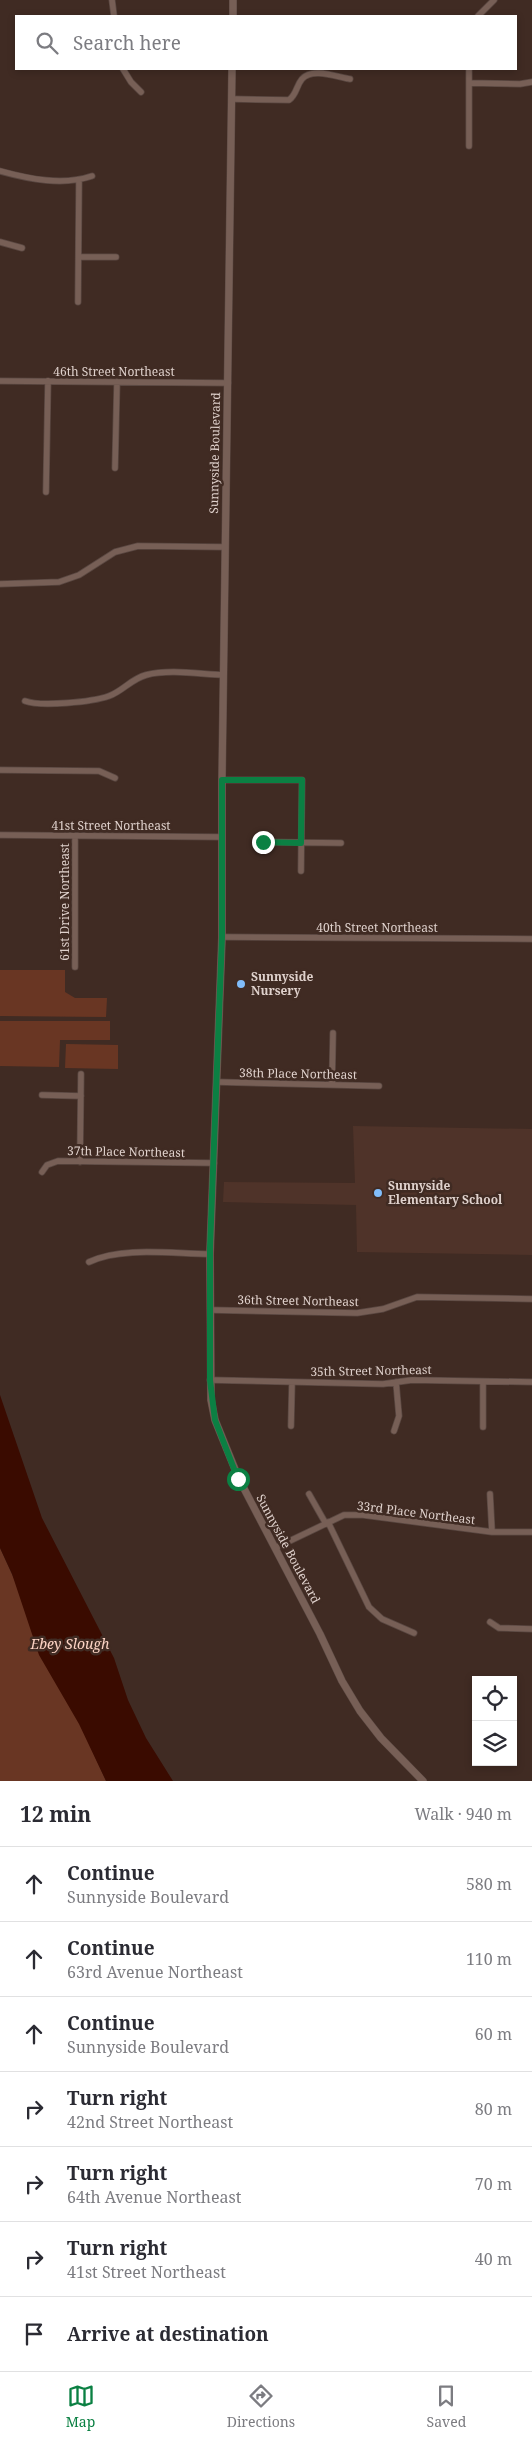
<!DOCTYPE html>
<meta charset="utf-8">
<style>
:root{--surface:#fff;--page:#f7f7f7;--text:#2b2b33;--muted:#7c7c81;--line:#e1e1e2;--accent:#0b8043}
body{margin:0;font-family:"Noto Serif",serif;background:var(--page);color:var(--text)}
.controls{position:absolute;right:15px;bottom:15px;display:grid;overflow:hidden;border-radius:0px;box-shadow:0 2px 8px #0003}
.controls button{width:45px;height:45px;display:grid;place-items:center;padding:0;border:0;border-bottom:1px solid var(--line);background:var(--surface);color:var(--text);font:25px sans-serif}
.stop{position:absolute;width:15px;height:15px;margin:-11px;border:4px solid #0b8043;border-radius:50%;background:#fff}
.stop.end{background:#0b8043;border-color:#fff;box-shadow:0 1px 5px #0008}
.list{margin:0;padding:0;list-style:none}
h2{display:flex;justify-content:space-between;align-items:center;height:65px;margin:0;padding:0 20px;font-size:21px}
h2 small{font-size:16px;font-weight:400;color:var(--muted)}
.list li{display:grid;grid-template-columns:32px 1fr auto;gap:15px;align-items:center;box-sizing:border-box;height:75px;padding:0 20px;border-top:1px solid var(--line)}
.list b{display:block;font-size:19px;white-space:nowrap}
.list p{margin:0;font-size:16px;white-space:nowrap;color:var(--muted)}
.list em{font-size:16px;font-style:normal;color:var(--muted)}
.icon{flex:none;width:28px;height:28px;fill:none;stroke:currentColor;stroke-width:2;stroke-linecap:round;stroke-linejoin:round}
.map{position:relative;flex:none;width:532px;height:1781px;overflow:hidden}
.search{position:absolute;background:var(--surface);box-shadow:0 2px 8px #0003;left:15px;right:15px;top:15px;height:55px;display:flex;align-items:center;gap:12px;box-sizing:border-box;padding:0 18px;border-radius:0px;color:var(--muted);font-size:19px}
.sheet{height:590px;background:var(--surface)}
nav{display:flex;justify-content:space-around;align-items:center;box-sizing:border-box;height:70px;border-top:1px solid var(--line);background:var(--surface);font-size:14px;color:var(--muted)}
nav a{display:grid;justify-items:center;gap:2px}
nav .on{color:var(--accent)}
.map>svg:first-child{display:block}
.built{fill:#4f3329}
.green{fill:#693623}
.water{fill:#3a0b00}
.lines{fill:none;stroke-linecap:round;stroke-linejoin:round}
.minor-casing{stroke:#5a4842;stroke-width:7}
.tertiary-casing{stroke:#5a4842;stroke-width:8}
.minor{stroke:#775f56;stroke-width:5.5}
.tertiary{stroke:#775f56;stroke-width:7}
.route{stroke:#0b8043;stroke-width:6}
.poi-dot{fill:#81bdfa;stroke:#402b23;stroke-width:2}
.labels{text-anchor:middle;stroke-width:5;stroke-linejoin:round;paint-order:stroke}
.street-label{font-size:12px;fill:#dfd1cc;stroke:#402b23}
.poi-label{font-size:12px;font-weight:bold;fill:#dfd1cc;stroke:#402b23;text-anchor:start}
.water-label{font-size:14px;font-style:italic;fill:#fdd4c5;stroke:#402b23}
</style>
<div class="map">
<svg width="532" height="1781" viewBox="0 0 532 1781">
<rect width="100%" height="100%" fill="#402b23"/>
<path class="built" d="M 353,1126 L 532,1129 L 532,1255 L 357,1252 L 356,1205 L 223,1202 L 224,1182 L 355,1183 Z"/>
<path class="green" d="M 0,970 L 65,970 L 65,992 L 75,998 L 107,998 L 106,1017 L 0,1016 Z
M 0,1021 L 110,1021 L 110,1040 L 60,1040 L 59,1067 L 0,1066 Z
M 66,1044 L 118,1045 L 118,1069 L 65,1068 Z
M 0,1548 L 106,1781 L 0,1781 Z"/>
<path class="water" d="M 0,1395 L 42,1518 L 114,1658 L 128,1700 L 146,1738 L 173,1781 L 106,1781 L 79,1724 L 39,1655 L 12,1574 L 0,1548 Z"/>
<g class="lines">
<defs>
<path id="minor" d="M 112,0 L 114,16
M 478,16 L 494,0
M 123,69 L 131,82 L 141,92
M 469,83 L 520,84 L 532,82
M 232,99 L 289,100 C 297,94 296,86 302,79 C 312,67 337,77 350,79
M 469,146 L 469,69
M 0,171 C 29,179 63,186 92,176
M 0,242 L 22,248
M 79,257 L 116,257
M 78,302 L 79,181
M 0,381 L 228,383
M 115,468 L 117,382
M 46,492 L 48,381
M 0,584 L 59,582 L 79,575 L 115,552 L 138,546 L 224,547
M 25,701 C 41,707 92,702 109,696 C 123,691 131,679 146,675 C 169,669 199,674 223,675
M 0,770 L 99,771 L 115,778
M 222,780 L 302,780 L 301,871
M 0,835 L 222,837
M 263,842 L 341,843
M 222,937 L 532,939
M 75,967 L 75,836
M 217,1082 L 379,1086
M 332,1084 L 333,1033
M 42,1095 L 81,1096
M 80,1162 L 81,1074
M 42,1172 L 47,1165 L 58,1161 L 214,1163
M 89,1262 C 122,1246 173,1254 210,1254
M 211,1310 L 357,1313 L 383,1309 L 417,1297 L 532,1299
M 210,1380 L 383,1384 L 412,1380 L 532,1382
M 291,1426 L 292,1382
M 483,1427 L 483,1382
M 394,1431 L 399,1416 L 396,1382
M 309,1494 L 326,1524
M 490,1494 L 492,1532
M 328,1522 L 369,1607 L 382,1619 L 414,1633
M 275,1548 L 344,1515 L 363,1515 L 492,1532 L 532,1532
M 490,1622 L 499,1628 L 532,1629"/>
<path id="tertiary" d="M 233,16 L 233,0
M 232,69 L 222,780 L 222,937 L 210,1254 L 211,1400 L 215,1420 L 239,1479 L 320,1634 L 342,1681 L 360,1711 L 381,1738 L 423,1781"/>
</defs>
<use href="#minor" class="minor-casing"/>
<use href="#tertiary" class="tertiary-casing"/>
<use href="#minor" class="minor"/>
<use href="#tertiary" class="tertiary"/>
</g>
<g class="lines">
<path class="route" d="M 238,1479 L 215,1420 L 210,1380 L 210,1248 L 222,937 L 222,780 L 302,780 L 301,843 L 263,842"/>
</g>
<g class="poi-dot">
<circle cx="241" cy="984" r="5"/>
<circle cx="378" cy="1193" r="5"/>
</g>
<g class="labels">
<g class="street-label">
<text x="114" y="376">46th Street Northeast</text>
<text transform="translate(215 453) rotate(-89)" y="4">Sunnyside Boulevard</text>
<text x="111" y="830">41st Street Northeast</text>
<text transform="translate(65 902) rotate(-90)" y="4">61st Drive Northeast</text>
<text x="377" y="932">40th Street Northeast</text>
<text transform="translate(298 1074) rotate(1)" y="4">38th Place Northeast</text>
<text transform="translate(126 1152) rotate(1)" y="4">37th Place Northeast</text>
<text transform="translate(298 1301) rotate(1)" y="4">36th Street Northeast</text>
<text transform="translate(371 1371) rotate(-1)" y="4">35th Street Northeast</text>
<text transform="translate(416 1513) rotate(7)" y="4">33rd Place Northeast</text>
<text transform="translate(288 1549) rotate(62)" y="4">Sunnyside Boulevard</text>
</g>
<g class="poi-label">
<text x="251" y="981">Sunnyside<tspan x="251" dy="14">Nursery</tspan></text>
<text x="388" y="1190">Sunnyside<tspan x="388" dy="14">Elementary School</tspan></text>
</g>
<g class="water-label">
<text x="70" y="1649">Ebey Slough</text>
</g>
</g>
</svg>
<div class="controls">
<button><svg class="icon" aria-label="locate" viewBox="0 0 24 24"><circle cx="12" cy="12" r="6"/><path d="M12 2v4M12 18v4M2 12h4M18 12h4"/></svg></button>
<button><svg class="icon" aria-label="layers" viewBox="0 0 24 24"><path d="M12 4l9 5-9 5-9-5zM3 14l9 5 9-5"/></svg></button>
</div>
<div class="stop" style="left:238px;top:1479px"></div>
<div class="stop end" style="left:263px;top:842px"></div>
<div class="search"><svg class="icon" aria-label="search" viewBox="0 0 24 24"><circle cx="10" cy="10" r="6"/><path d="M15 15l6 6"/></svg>Search here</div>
</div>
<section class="sheet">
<h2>12 min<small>Walk · 940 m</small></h2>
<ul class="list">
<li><svg class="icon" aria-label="ahead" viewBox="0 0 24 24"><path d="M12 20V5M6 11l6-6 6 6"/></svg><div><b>Continue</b><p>Sunnyside Boulevard</p></div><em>580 m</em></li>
<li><svg class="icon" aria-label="ahead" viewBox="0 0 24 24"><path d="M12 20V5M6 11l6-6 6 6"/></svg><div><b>Continue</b><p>63rd Avenue Northeast</p></div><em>110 m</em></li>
<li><svg class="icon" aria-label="ahead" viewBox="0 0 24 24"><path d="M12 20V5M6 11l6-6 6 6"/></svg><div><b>Continue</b><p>Sunnyside Boulevard</p></div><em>60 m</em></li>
<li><svg class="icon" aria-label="right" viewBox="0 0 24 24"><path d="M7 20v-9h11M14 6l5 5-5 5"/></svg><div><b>Turn right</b><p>42nd Street Northeast</p></div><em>80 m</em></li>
<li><svg class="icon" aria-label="right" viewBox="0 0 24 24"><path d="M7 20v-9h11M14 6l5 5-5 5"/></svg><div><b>Turn right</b><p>64th Avenue Northeast</p></div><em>70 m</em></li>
<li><svg class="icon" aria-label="right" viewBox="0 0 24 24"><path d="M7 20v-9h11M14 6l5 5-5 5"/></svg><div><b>Turn right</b><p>41st Street Northeast</p></div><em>40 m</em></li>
<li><svg class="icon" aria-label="arrive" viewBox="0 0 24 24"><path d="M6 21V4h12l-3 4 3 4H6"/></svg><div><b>Arrive at destination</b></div></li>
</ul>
</section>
<nav>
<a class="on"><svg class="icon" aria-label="map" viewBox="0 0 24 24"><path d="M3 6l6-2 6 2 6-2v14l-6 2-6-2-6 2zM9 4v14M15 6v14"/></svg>Map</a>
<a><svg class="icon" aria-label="directions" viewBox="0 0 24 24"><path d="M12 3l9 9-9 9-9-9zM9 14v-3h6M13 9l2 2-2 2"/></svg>Directions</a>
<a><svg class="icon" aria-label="saved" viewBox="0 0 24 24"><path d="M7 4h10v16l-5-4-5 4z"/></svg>Saved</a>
</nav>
